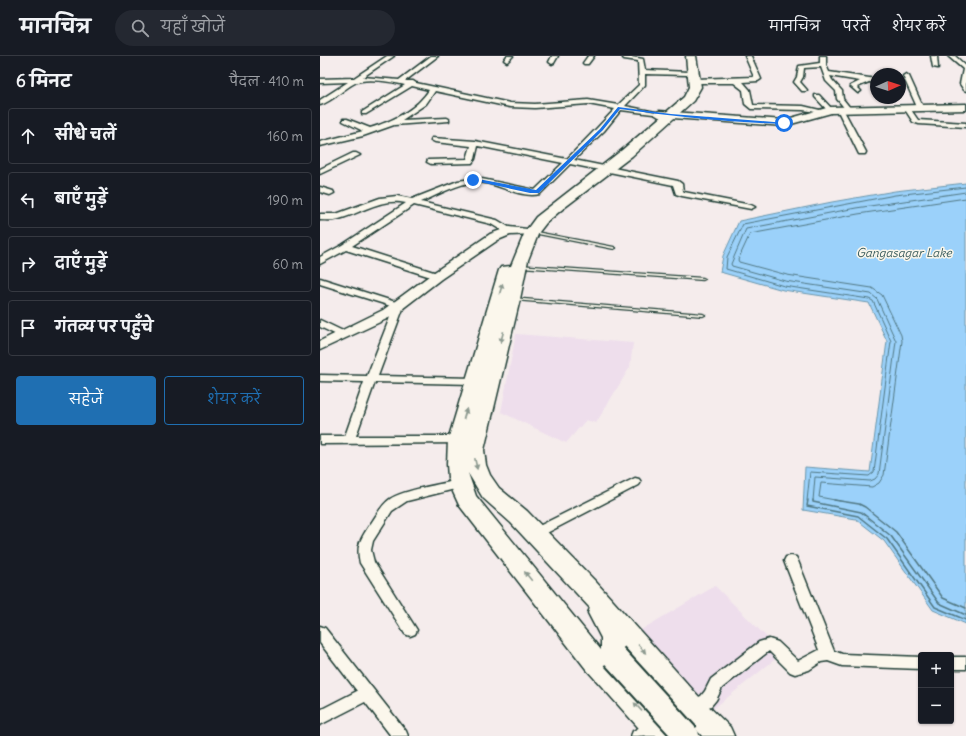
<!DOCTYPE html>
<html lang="hi">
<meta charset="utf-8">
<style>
:root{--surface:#171b24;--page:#242831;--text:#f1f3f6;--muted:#9ea1a6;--line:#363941;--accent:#1f6fb2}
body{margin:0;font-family:Delius,"Playpen Sans Deva",sans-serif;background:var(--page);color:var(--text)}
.controls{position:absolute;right:12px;bottom:12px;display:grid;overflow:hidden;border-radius:4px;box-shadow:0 1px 3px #0004}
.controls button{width:36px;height:36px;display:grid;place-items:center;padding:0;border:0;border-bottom:1px solid var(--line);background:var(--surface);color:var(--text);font:20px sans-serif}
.compass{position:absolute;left:550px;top:12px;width:36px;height:36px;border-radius:50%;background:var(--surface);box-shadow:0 1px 3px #0004;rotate:87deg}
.stop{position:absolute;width:12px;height:12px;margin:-9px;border:3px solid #1a73e8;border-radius:50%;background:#fff}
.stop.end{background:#1a73e8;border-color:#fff;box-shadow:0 1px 4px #0008}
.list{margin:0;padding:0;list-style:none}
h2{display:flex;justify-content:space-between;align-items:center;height:52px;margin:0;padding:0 16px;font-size:17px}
h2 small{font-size:13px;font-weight:400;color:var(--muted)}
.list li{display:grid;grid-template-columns:26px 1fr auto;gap:12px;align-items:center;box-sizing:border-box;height:56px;margin:0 8px 8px;padding:0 8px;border:1px solid var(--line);border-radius:4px}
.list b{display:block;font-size:15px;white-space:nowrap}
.list em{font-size:13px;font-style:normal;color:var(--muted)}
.actions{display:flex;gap:8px;padding:12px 16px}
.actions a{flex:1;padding:9px 0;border:1px solid var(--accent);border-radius:4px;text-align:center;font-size:14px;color:var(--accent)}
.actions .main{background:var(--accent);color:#fff}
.icon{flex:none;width:22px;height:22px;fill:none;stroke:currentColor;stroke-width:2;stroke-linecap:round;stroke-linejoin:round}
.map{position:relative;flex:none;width:646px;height:680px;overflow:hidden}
header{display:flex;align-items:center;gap:24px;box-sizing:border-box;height:56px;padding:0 20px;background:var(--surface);border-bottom:1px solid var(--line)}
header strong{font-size:19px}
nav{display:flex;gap:22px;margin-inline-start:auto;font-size:14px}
.search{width:280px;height:36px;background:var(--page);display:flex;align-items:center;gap:10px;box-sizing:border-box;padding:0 14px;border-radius:22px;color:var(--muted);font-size:15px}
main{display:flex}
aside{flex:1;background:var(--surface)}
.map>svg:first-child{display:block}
.built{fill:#eedeec}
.water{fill:#9bd1fa;stroke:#6996ab}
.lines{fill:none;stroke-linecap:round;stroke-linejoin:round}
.shore-far1{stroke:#517883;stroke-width:1}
.shore{stroke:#517883;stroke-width:1.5}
.lane-casing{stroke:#1f3d34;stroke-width:2.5}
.street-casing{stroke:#1f3d34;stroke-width:3}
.secondary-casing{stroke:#1f3d34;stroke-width:3}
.highway-casing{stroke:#1f3d34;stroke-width:3}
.lane{fill:#fbf7ec;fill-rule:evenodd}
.street{fill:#fbf7ec;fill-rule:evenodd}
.secondary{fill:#fbf7ec;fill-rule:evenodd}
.highway{fill:#fbf7ec;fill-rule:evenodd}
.highway-bridge-casing{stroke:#1f3d34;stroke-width:28;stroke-linecap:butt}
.highway-bridge{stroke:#fbf7ec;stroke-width:24}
.oneway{fill:#8d9a90}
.route{fill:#1a73e8}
.labels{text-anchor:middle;stroke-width:3;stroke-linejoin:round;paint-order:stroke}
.water-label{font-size:12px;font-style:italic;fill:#385b5c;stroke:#fbf7ec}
</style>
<header>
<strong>मानचित्र</strong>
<div class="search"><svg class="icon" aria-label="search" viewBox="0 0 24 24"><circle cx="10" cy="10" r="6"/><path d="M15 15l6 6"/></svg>यहाँ खोजें</div>
<nav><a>मानचित्र</a><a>परतें</a><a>शेयर करें</a></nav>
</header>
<main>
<aside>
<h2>6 मिनट<small>पैदल · 410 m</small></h2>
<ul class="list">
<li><svg class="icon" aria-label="ahead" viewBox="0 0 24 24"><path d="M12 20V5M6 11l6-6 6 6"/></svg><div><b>सीधे चलें</b></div><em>160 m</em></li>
<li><svg class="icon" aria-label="left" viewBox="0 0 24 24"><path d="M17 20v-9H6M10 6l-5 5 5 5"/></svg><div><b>बाएँ मुड़ें</b></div><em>190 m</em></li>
<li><svg class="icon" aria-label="right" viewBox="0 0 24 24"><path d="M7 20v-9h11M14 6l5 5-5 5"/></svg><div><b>दाएँ मुड़ें</b></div><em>60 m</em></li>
<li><svg class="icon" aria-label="arrive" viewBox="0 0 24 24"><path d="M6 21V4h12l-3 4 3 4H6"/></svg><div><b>गंतव्य पर पहुँचे</b></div></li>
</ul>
<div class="actions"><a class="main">सहेजें</a><a>शेयर करें</a></div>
</aside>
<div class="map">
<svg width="646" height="680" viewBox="0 0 646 680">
<rect width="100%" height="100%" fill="#f5ecec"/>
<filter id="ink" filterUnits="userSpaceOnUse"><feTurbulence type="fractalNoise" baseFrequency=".025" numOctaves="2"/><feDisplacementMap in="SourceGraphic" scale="8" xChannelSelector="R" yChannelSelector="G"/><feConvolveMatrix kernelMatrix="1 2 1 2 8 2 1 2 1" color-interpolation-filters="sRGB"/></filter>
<g filter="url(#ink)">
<path class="built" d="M 196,278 L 313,287 L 310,311 L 276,367 L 266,364 L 246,387 L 181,356 Z
M 395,530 L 463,597 L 388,657 L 314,578 Z"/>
<path class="water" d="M 646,127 L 646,568 L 613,554 L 564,485 L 536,463 L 483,454 L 485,411 L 550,416 L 567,285 L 549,247 L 463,234 L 400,216 L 403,200 L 419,165 L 512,146 L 575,135 Z"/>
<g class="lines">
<path class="shore-far1" d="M 487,445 L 490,416 L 549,420 L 554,416 L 571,285 L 553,245 L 549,243 L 464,230 L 406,213 L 407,201 L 423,168 L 575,139 L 646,131
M 493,445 L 495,421 L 550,425 L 555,423 L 559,418 L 576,285 L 557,243 L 551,238 L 465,225 L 412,210 L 411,208 L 426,173 L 536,152 L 646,136
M 520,445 L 499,441 L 501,427 L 552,431 L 559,427 L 564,419 L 582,285 L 581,279 L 562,239 L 552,232 L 467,219 L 419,206 L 418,204 L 430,178 L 538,158 L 646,142"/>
<path class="shore" d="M 488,444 L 487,450 L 538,460 L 567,483 L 615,551 L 646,564
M 493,444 L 493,446 L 541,456 L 571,480 L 619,547 L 646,559
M 514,444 L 539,448 L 545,451 L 576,476 L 623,542 L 646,552"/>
<defs>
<path id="lane" d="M 211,175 L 294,191 L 296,192 L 294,193 L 213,177 L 211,176 Z
M 198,209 L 383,222 L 385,223 L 383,224 L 200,211 L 198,210 Z
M 192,242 L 383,258 L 385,259 L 383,260 L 194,244 L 192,243 Z"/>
<path id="street" d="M 67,0 L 74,0 L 43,21 L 79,24 L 111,0 L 118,0 L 85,25 L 93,25 L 96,27 L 190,47 L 215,48 L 268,44 L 298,49 L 319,29 L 318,5 L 304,3 L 303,2 L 306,0 L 323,3 L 325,14 L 369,16 L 369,18 L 367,19 L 325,18 L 325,29 L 305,50 L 341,57 L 341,59 L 301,54 L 284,75 L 254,104 L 358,125 L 362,128 L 363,135 L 364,136 L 431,149 L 435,151 L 431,153 L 362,140 L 356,138 L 353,129 L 250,108 L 220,138 C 199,143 177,126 157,126 C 138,127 118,139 101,146 L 177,164 L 192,173 L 193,175 L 192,177 L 186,177 L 171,168 L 94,149 L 32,190 L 120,218 L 122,220 L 120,222 L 114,222 L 26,194 L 0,208 L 0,201 L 22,189 L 86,147 C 61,141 42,157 19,163 C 13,165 6,164 0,164 L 0,158 L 16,158 L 60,142 L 77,140 L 92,143 L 138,125 L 157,122 L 215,134 L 243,107 L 158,90 L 155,103 L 152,107 L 111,108 L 107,106 L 108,104 L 147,103 L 151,90 L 115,86 L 111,84 L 112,82 L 155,85 L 247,103 L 278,71 L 295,53 L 268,48 L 215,52 L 190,51 L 115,35 L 106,48 L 82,64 L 127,62 L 129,63 L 129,65 L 74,69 L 43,80 L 0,90 L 0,86 L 43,75 L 23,65 L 23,63 L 27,63 L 50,72 C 73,65 96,54 109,34 L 92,30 L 46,58 L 42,58 L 42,56 L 85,29 C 74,26 45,21 35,27 C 23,33 13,45 0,49 L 0,44 L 28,26 L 0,27 L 0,23 L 34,22 Z
M 187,0 L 193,0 L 187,6 L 184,4 Z
M 232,0 L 238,0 L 234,7 L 232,8 L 229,6 Z
M 268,0 L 274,0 L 268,8 L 264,8 L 263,7 Z
M 425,0 L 431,0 L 441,23 L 438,25 L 423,26 L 430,34 L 433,49 L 483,50 L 504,55 L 504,57 L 483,54 L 431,53 L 425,48 L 423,34 L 414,27 L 375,27 L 372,25 L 375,23 L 434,21 Z
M 500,0 L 506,0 L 506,9 L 509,16 L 556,23 L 556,27 L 549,26 L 537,31 L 541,35 L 538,37 L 530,30 L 540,25 L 510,20 L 512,24 L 522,35 L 523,43 L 531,53 L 530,54 L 526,54 L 517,43 L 516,35 L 506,25 L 501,11 L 484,12 L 483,21 L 480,26 L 487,34 L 486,35 L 482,35 L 474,26 L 477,21 L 479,10 L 500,7 Z
M 611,0 L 617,0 L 618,12 L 613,11 Z
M 628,0 L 635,0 L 646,10 L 646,35 L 644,34 L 640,28 L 643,13 Z
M 586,18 L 589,20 L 603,51 L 602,52 L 597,51 L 583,20 Z
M 495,39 L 499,39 L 512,53 L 512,55 L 508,55 L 495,41 Z
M 585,51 L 589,51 L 598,64 L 646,67 L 646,71 L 599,68 L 593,66 L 584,52 Z
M 518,52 L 523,53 L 546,96 L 545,98 L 539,98 L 538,96 L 517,53 Z
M 33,97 L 36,97 L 40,99 L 0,118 L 0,113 Z
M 0,131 L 13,135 L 14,137 L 10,139 L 0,136 Z
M 0,222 L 82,248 L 84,250 L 58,320 L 154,322 L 159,325 L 154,328 L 55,326 L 36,380 L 143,380 L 147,381 L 149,384 L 147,387 L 0,388 L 0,380 L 25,380 L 44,326 L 0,325 L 0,319 L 47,320 L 74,251 L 0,228 Z
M 0,264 L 27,277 L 28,279 L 23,282 L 0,271 Z
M 315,422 L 319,423 L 321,426 L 319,429 L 219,481 L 214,483 L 209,481 L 207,478 L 209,475 Z
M 139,424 L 143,425 L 145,428 L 143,431 L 87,445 L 72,455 L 53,485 L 51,494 L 54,506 L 97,574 L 95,578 L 90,580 L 85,578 L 40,507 C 36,490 40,484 49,470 C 56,461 61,449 70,443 C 83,434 122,428 139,424 Z
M 471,500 L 476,501 L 478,505 L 514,595 L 522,598 L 601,601 L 601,613 L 522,610 L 508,605 L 501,606 L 489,614 L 475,618 L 470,616 L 449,595 L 402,632 L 396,644 L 391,650 L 370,659 L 365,657 L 362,652 L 365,647 L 381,640 L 385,635 L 391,623 L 439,586 L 449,583 L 458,586 L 478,605 L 499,594 L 464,505 L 466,501 Z
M 0,570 L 5,572 L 86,675 L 88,680 L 71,680 L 45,646 L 0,669 L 0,654 L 37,635 L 0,587 Z
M 631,601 L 646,601 L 646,613 L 631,613 Z
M 335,663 L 341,665 L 343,670 C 337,680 323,680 311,680 L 313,675 Z"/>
<path id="secondary" d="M 646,48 L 646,54 L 511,57 L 464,70 L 339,61 L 334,58 L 339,55 L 464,64 L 510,51 Z
M 189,171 L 216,174 L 218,176 L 216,178 L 190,179 L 178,184 L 121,223 L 73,260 L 0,294 L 0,285 L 63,254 L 113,217 L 170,178 Z"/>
<path id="highway" d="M 366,0 L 376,0 L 381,31 L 373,45 L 312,100 L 240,155 L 226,167 L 219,176 L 208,204 L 200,243 L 164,394 L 166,409 L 170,419 L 179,432 L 207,455 L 276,526 L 381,643 L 410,671 L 414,680 L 382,680 L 307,594 L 307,600 L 303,607 L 296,610 L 354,671 L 358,680 L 326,680 L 266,613 L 139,449 L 133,436 L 128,422 L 127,408 L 128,384 L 179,214 L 181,211 L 191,210 L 205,176 L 216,161 L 302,94 L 364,41 L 369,31 ZM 148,417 L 163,442 L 191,467 L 270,552 L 268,557 L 281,582 L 281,594 L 156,440 Z"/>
</defs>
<use href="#lane" class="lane-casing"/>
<use href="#street" class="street-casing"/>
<use href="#secondary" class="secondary-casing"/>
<use href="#highway" class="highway-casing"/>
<use href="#lane" class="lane"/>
<use href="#street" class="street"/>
<use href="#secondary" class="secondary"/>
<use href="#highway" class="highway"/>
<defs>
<path id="highway-bridge" d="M 294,600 L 367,680"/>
</defs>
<use href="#highway-bridge" class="highway-bridge-casing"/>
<use href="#highway-bridge" class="highway-bridge"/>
</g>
<defs><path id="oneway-solid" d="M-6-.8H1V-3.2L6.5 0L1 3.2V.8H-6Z"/></defs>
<g class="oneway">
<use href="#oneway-solid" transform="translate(181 233) rotate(-73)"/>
<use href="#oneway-solid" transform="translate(182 281) rotate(105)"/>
<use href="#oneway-solid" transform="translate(145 358) rotate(-74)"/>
<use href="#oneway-solid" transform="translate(156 408) rotate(78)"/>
<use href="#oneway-solid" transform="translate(208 520) rotate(-129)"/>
<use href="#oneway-solid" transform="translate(322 593) rotate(49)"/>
<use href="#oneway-solid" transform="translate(318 651) rotate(-133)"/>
</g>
</g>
<path class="route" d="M 298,51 L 351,58 L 466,67 L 464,68 C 409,66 355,61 300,53 L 283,74 L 219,137 L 210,137 L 151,124 L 153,122 L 216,134 L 280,73 Z"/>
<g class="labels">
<g class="water-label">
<text x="584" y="201">Gangasagar Lake</text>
</g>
</g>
</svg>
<div class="controls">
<button>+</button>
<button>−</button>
</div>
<svg class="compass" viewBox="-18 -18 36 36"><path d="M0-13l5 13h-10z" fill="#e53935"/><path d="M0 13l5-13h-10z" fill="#9ea1a6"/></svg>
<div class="stop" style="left:464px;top:67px"></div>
<div class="stop end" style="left:153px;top:124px"></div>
</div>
</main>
